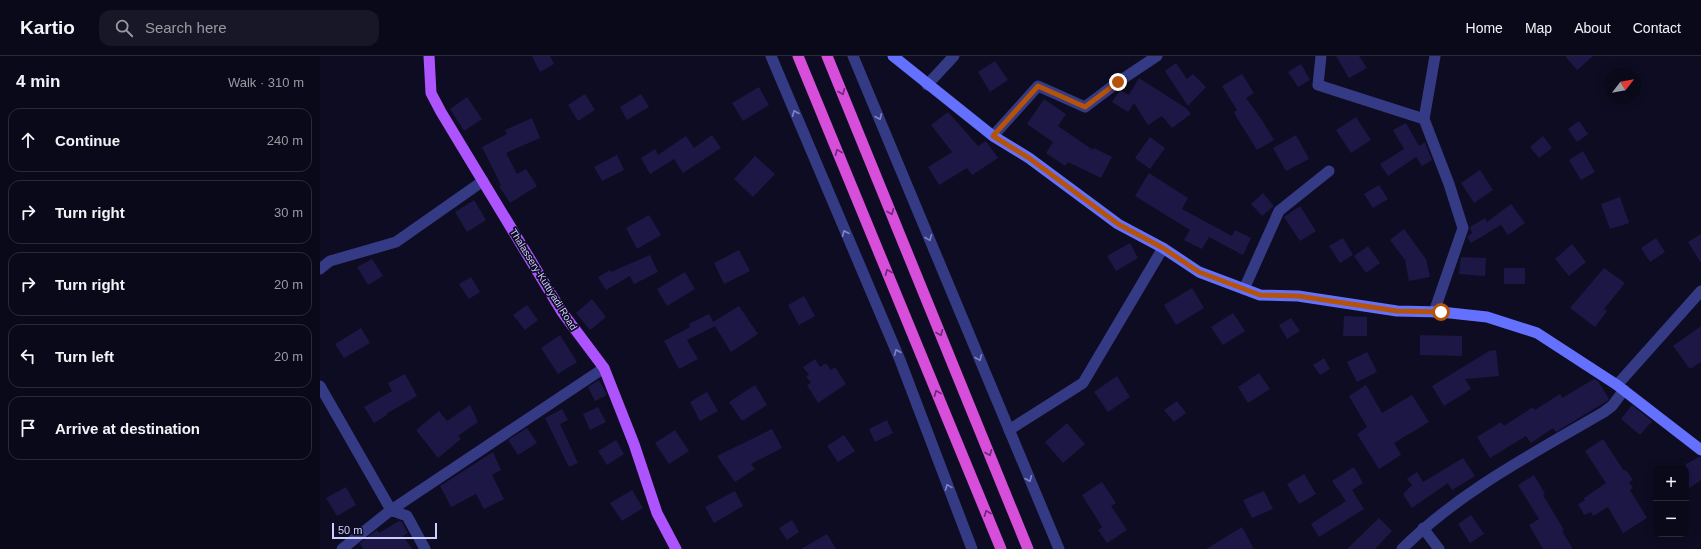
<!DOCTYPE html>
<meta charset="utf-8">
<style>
:root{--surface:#0a091a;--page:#181727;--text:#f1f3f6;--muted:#999aa2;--line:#2a2a39}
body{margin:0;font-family:Arial,sans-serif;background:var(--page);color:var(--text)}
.controls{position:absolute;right:12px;bottom:12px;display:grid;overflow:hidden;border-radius:8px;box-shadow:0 2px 10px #0003}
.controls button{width:36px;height:36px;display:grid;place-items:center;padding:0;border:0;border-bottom:1px solid var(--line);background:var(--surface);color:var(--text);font:20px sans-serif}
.compass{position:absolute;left:1285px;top:12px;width:36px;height:36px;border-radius:50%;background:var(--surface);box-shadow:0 2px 10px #0003;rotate:59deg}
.scale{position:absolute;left:12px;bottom:10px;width:105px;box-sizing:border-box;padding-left:4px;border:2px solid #cecdff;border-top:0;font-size:11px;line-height:14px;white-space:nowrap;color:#cecdff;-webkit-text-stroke:3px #0e0c22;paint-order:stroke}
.stop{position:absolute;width:12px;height:12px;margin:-9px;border:3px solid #b45309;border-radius:50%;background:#fff}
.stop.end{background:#b45309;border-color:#fff;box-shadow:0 1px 4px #0008}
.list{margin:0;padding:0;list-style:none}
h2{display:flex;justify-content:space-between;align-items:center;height:52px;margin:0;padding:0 16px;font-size:17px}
h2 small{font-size:13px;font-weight:400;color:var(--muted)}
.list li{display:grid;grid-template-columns:26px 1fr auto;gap:12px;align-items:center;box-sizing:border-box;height:64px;margin:0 8px 8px;padding:0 8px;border:1px solid var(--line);border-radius:12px}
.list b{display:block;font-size:15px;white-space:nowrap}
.list em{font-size:13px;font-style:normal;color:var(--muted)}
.icon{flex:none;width:22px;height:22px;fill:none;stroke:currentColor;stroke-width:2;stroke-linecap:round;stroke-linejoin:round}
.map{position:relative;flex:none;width:1381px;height:493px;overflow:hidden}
header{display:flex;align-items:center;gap:24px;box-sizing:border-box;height:56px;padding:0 20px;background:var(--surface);border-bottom:1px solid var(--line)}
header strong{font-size:19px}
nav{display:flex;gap:22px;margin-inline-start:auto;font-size:14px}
.search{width:280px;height:36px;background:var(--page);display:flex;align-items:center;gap:10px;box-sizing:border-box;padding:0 14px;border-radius:12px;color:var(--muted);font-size:15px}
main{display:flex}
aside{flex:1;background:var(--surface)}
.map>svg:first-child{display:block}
.building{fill:#1c1744}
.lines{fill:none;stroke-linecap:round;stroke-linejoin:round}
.minor{stroke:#353a84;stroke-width:11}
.tertiary{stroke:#353a84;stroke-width:11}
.secondary{stroke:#6471ff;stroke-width:11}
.primary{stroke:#ad54ff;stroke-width:11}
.trunk{stroke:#d64ed9;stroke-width:11}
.oneway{stroke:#682a74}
.oneway2{stroke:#8284c2}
.route{stroke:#b45309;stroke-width:5}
.labels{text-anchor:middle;stroke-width:3.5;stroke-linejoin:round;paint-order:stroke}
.street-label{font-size:10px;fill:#cecdff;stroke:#0e0c22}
</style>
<header>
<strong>Kartio</strong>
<div class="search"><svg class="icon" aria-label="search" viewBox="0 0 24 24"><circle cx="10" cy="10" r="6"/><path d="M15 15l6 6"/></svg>Search here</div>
<nav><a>Home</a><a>Map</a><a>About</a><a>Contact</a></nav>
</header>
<main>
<aside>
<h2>4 min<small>Walk · 310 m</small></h2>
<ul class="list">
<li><svg class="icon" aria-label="ahead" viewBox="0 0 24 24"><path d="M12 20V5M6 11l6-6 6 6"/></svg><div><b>Continue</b></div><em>240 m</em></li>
<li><svg class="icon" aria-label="right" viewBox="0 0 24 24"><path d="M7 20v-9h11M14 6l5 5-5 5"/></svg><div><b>Turn right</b></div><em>30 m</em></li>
<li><svg class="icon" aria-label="right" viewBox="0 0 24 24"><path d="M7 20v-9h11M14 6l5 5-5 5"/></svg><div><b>Turn right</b></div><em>20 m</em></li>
<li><svg class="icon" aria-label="left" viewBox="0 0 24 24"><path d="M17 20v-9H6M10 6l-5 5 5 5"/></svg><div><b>Turn left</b></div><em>20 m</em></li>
<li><svg class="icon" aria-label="arrive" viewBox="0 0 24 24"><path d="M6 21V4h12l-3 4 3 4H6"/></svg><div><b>Arrive at destination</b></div></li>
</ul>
</aside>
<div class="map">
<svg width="1381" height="493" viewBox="0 0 1381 493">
<rect width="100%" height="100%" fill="#0e0c22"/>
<path class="building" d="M 212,0 L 230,0 L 234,8 L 220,16 Z
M 1016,0 L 1039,0 L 1047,12 L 1029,22 Z
M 1245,0 L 1273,0 L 1257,14 Z
M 675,5 L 688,24 L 670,36 L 658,16 Z
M 856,7 L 867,23 L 873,18 L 886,31 L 868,50 L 845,15 Z
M 981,8 L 990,24 L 978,31 L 968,16 Z
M 922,18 L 934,37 L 926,42 L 942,64 L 954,84 L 937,94 L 917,62 L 914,56 L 917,54 L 902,30 Z
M 819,22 L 866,52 L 871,58 L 852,72 L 842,60 L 828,69 L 814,47 L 808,56 L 792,46 L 800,34 L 809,39 Z
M 439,31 L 449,49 L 423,65 L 412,47 Z
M 265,38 L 275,54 L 258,65 L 248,49 Z
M 321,38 L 329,51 L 307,64 L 300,51 Z
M 147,41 L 162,63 L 144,75 L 130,53 Z
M 724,43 L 746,58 L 738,70 L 773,94 L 774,92 L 792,101 L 781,122 L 748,106 L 745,110 L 726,97 L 733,86 L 707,68 Z
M 628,56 L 658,90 L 666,85 L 678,102 L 652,119 L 647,112 L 619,129 L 608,111 L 632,96 L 611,69 Z
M 1036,61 L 1051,84 L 1031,97 L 1016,74 Z
M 212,62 L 220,82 L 186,97 L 197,118 L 206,113 L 217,130 L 190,147 L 179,130 L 181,129 L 162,91 L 187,78 L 185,74 Z
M 1259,65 L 1268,78 L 1257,86 L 1248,73 Z
M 1086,67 L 1099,90 L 1105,86 L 1112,104 L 1102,110 L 1096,101 L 1068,120 L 1060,108 L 1084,93 L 1073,74 Z
M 392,79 L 401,92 L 363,117 L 354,103 L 330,118 L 321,102 L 335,93 L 338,99 L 366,80 L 374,92 Z
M 976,79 L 989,103 L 966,115 L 953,92 Z
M 1223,80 L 1232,92 L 1219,102 L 1210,91 Z
M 830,81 L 845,92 L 830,113 L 815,102 Z
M 1263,95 L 1275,116 L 1261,124 L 1249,104 Z
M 297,99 L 304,114 L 282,125 L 274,111 Z
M 435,100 L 455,118 L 433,141 L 414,123 Z
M 1160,114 L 1173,134 L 1154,147 L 1141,127 Z
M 829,117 L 868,142 L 862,153 L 912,180 L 915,174 L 931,182 L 923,199 L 889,181 L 882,193 L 864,184 L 870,174 L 815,140 Z
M 1059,129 L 1068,143 L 1053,152 L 1044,138 Z
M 943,137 L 954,150 L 942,160 L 931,148 Z
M 1300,141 L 1309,167 L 1290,173 L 1281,148 Z
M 154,144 L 166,164 L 147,176 L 135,156 Z
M 1191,148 L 1205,167 L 1188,179 L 1181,169 L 1151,187 L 1147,181 L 1152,177 L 1150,171 L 1165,162 L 1167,166 Z
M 980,150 L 996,175 L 980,185 L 964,161 Z
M 329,159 L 341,179 L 317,193 L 306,172 Z
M 1084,173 L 1106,203 L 1110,221 L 1089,225 L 1085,204 L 1070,184 Z
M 1381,178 L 1381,207 L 1368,186 Z
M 1023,182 L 1033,199 L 1020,207 L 1009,190 Z
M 1336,182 L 1345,196 L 1330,206 L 1321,192 Z
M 810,187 L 818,202 L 796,215 L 787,200 Z
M 1252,188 L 1266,206 L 1249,220 L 1235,203 Z
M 1048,190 L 1060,207 L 1046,217 L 1034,200 Z
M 419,194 L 430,215 L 404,228 L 394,207 Z
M 330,199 L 338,216 L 314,228 L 310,220 L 286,234 L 278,221 L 290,214 L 291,216 Z
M 1141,201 L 1166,202 L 1165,220 L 1139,218 Z
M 52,203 L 63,220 L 48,229 L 37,211 Z
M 1184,212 L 1205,212 L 1205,228 L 1184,228 Z
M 1284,212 L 1305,227 L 1284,253 L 1287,255 L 1275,271 L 1250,252 Z
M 365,216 L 375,233 L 347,250 L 337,233 Z
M 151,221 L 160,236 L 149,243 L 139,228 Z
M 872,232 L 884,252 L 856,269 L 844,249 Z
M 484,240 L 495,260 L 479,269 L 468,249 Z
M 272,243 L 286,261 L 270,274 L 256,257 Z
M 207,249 L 218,264 L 205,274 L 193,259 Z
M 419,250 L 438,278 L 411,296 L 395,270 L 367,284 L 378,303 L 359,313 L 344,285 L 370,271 L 369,268 L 389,258 L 393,266 Z
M 913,257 L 925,275 L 903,289 L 891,271 Z
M 1024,260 L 1047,261 L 1047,280 L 1023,280 Z
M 971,262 L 980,275 L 967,283 L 959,269 Z
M 1381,270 L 1381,306 L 1370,313 L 1353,290 Z
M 41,272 L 50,287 L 24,302 L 15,288 Z
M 240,279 L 257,306 L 238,318 L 221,292 Z
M 1100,279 L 1142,280 L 1142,300 L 1100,299 Z
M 1176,294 L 1179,320 L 1145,323 L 1151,333 L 1124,350 L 1112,330 L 1169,295 Z
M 1047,296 L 1057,316 L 1037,326 L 1027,306 Z
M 1004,302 L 1010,313 L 1000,319 L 993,309 Z
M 495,303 L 500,311 L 506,307 L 511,314 L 515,311 L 526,328 L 498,347 L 487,329 L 491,327 L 486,320 L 489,319 L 483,311 Z
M 939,317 L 950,333 L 928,347 L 918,331 Z
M 85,318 L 97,340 L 66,358 L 67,359 L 54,367 L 44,351 L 72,335 L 68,327 Z
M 797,320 L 810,341 L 788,356 L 774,336 Z
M 1274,323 L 1278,325 L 1289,343 L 1287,345 L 1236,376 L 1233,372 L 1211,387 L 1206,380 L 1170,402 L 1157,381 L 1181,366 L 1184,370 L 1213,351 L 1215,354 L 1240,338 L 1242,342 Z
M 279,324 L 287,339 L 275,345 L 268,331 Z
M 435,329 L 447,349 L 422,365 L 409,346 Z
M 1046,329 L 1062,357 L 1092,339 L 1109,366 L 1074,387 L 1081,399 L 1059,413 L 1037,378 L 1047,371 L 1029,340 Z
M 387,336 L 398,355 L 380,365 L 370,346 Z
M 857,345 L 866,357 L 854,366 L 844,354 Z
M 150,349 L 158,366 L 138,380 L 141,383 L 118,402 L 96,374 L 119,355 L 127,365 Z
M 1312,349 L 1332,365 L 1320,379 L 1301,363 Z
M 278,351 L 286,366 L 270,374 L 263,358 Z
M 242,353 L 248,364 L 240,368 L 258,407 L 249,411 L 225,362 Z
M 567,364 L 573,377 L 555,386 L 549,373 Z
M 747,367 L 765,388 L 743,407 L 725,386 Z
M 207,372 L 217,387 L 198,399 L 188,384 Z
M 452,373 L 462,392 L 431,408 L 435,413 L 415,426 L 397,400 Z
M 355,374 L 369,395 L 349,408 L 335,387 Z
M 524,379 L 535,395 L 518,406 L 507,390 Z
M 1283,383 L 1304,415 L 1306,414 L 1313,424 L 1309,426 L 1313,432 L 1310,434 L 1327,462 L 1303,477 L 1288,451 L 1273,460 L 1271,456 L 1264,459 L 1258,448 L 1265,444 L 1264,442 L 1286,427 L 1265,395 Z
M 296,384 L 304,398 L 287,409 L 278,395 Z
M 173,396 L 181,414 L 172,419 L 184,443 L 164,453 L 156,438 L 131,451 L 120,430 Z
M 1379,401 L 1381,401 L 1381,424 L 1366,434 L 1366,408 Z
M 1143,402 L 1155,420 L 1132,434 L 1128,427 L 1092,452 L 1083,438 L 1092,429 L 1087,423 L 1097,416 L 1103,426 Z
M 1034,411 L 1043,427 L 1032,434 L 1044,453 L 999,481 L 991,468 L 1026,445 L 1012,425 Z
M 984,418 L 996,438 L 979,448 L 967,428 Z
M 1214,419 L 1225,438 L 1223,439 L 1244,474 L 1242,475 L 1253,493 L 1223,493 L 1209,469 L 1219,463 L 1198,429 Z
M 782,426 L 796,447 L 791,450 L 807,474 L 787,487 L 778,474 L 782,471 L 762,439 Z
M 26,431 L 36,449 L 17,460 L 6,442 Z
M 312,434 L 323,452 L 302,465 L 290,447 Z
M 415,435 L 423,450 L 394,467 L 385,451 Z
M 944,435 L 953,453 L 932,462 L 923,444 Z
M 1151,459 L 1164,478 L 1150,487 L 1138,468 Z
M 1059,462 L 1072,475 L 1055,493 L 1027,493 Z
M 472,464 L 479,476 L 467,484 L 459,472 Z
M 79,465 L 82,466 L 88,477 L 83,480 L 92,493 L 43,493 L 40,487 L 57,474 L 59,477 Z
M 922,471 L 934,493 L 886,493 Z
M 507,478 L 516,493 L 481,493 Z"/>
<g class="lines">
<path class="minor" d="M 1001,0 L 998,29 L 1104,63 L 1115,0
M 607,29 L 634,0
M 1104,63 L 1129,128 L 1143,172 L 1114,256
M 673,80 L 718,30 L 765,51 L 798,26 L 837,0
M 0,213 L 10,205 L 76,186 L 163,125
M 924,233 L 959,155 L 1009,115
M 1297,329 L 1381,235
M 0,330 L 71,454 L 87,460 L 105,493
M 689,374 L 763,327 L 843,192
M 1103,472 L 1119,493
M 22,493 L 71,454 L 284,312
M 1082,493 C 1140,435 1214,397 1284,356 L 1292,350 L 1304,334"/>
<path class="tertiary" d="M 451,0 L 580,304 L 652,493
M 533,0 L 739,493"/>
<path class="secondary" d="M 573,0 L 673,80 L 709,102 L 798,168 L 843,192 L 879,216 L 940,239 L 978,240 L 1077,255 L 1121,256 L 1167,261 L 1217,277 L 1297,329 L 1381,394"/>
<path class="primary" d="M 109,0 L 111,37 L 121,56 L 242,256 L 284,312 L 314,388 L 337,457 L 356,493"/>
<path class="trunk" d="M 478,0 L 681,493
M 507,0 L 708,493"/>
</g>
<defs><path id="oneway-chevron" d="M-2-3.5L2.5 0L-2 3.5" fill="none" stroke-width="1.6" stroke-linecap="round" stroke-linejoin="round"/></defs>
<g class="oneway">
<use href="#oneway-chevron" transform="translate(522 36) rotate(68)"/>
<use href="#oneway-chevron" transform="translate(518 96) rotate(-112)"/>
<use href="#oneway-chevron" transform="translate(571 156) rotate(68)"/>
<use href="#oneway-chevron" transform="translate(568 216) rotate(-112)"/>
<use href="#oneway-chevron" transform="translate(620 277) rotate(68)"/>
<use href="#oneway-chevron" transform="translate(617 337) rotate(-112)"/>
<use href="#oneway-chevron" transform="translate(669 397) rotate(68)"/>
<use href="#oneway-chevron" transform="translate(667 457) rotate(-112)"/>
</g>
<g class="oneway2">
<use href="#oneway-chevron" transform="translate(475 57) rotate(-113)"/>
<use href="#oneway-chevron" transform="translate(559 61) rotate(67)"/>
<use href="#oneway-chevron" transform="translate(525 177) rotate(-113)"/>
<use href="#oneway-chevron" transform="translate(609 182) rotate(68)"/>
<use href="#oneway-chevron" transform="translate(577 296) rotate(-113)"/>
<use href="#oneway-chevron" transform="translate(659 302) rotate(68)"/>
<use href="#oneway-chevron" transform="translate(709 423) rotate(67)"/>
<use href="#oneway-chevron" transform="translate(628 431) rotate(-111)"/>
</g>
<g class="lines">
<path class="route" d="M 798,26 L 765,51 L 718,30 L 673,80 L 709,102 L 798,168 L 843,192 L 879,216 L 940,239 L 978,240 L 1077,255 L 1121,256"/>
</g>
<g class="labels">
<g class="street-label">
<text transform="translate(224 223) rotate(58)" y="4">Thalassery-Kuttiyadi Road</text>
</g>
</g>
</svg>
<div class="controls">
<button>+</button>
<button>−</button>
</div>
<svg class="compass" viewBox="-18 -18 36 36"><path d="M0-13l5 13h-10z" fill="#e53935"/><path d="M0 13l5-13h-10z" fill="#999aa2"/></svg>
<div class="scale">50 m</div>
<div class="stop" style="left:1121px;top:256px"></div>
<div class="stop end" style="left:798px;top:26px"></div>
</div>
</main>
